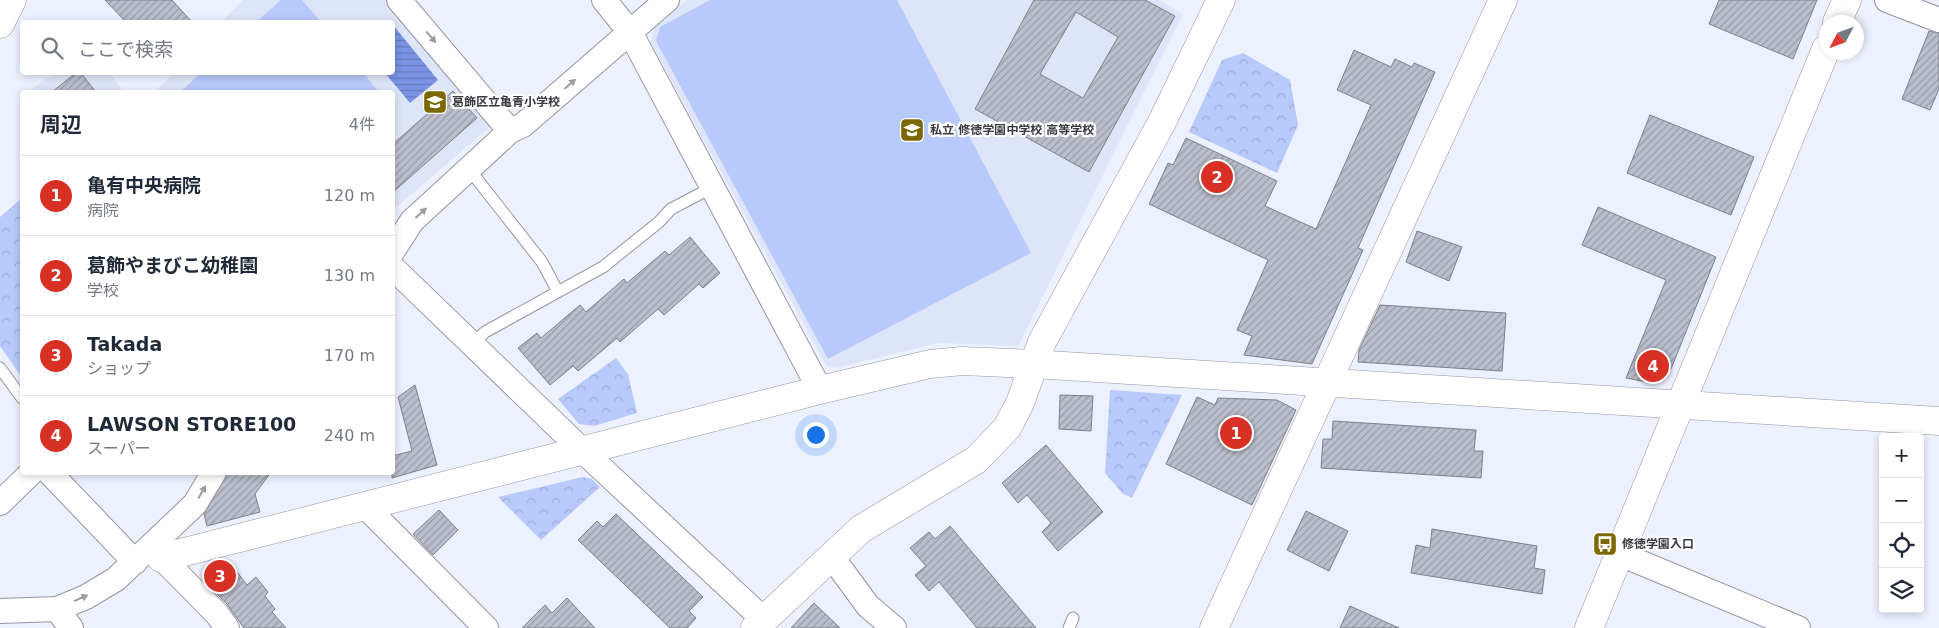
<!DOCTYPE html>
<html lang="ja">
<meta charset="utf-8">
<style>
:root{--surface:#fff;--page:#f6f6f7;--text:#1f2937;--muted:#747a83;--line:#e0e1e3;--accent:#d93025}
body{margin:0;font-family:"DejaVu Sans","Noto Sans JP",sans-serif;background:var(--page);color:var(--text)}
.controls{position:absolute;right:15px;bottom:15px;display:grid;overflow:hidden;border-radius:5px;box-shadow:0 2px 8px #0003}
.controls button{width:45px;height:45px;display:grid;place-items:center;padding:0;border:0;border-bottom:1px solid var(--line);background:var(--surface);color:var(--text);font:25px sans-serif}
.compass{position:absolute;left:1819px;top:15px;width:45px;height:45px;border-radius:50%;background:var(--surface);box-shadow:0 2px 8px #0003;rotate:229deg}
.you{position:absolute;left:815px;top:434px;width:18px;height:18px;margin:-12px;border:4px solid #fff;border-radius:50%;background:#1a73e8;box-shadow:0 0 0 8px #1a73e833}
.badge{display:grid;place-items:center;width:32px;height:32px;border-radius:50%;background:var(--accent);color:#fff;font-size:16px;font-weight:700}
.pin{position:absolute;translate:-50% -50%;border:2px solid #fff;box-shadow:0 1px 5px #0006}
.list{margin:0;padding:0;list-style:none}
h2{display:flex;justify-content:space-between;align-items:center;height:65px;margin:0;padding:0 20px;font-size:21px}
h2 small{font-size:16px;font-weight:400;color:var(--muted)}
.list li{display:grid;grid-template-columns:32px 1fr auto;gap:15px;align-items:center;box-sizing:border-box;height:80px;padding:0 20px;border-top:1px solid var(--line)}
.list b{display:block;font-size:19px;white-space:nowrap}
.list p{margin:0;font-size:16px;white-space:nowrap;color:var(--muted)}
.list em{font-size:16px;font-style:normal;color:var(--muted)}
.icon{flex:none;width:28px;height:28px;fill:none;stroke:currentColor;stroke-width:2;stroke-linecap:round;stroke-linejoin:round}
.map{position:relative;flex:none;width:1939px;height:628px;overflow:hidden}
.search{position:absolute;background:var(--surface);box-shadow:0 2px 8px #0003;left:20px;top:20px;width:375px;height:55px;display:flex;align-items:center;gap:12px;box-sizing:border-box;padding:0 18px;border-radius:5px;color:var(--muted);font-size:19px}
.panel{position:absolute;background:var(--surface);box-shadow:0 2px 8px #0003;left:20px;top:90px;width:375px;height:385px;border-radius:5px}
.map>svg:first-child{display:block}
.built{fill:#dee5f8}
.park{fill:url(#park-crowns)}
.pitch{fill:#b8c9fb}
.water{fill:url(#water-rules)}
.building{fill:url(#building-hatch);stroke:#7c808b;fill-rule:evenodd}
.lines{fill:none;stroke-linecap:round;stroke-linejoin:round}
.service-casing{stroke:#9296a2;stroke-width:13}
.minor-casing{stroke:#9296a2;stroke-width:26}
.tertiary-casing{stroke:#9296a2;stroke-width:29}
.primary-casing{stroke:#9296a2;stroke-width:29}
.service{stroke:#fff;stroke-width:11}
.minor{stroke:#fff;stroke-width:24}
.tertiary{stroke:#fff;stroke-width:28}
.primary{stroke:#fff;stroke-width:28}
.oneway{fill:#9c9c9f}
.labels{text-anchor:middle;stroke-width:4.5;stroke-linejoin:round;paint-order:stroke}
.poi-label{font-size:12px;font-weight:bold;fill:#383a3f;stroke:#fff;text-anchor:start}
</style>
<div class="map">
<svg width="1939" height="628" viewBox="0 0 1939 628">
<defs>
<pattern id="park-crowns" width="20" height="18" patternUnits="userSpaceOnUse" patternTransform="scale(1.25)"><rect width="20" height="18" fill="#b8c9fb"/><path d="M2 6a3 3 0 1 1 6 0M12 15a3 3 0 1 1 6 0" fill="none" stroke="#9fadd8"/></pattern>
<pattern id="water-rules" width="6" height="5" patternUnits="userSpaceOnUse" patternTransform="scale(1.25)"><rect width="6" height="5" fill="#7b93e4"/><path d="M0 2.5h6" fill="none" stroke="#6679ba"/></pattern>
<pattern id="building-hatch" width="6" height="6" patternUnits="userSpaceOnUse" patternTransform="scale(1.25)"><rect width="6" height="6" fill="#bbbfcc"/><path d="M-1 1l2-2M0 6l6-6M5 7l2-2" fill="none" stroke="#999ca7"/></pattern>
</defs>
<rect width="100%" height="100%" fill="#edf1fe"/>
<path class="built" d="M 243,0 L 391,0 L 485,111 L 490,127 L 393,210 L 392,92 L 155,92 L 173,73 L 392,72 L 392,22 L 221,22 Z
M 687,0 L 1159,0 L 1183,14 L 1018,346 L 938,343 L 835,368 L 826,365 L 651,43 L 654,28 Z
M 56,72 L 109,73 L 124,92 L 28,92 Z"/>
<path class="park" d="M 1243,53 L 1290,80 L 1298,125 L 1277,173 L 1189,132 L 1222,60 Z
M 22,198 L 22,378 L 0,346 L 0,217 Z
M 616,358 L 628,374 L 637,413 L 594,426 L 579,424 L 558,399 Z
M 1110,390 L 1182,395 L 1132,498 L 1122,493 L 1105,473 Z
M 583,477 L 592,479 L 600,487 L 541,540 L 498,497 Z"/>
<path class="pitch" d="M 281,0 L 302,0 L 321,22 L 256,22 Z
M 710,0 L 897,0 L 1031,253 L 828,359 L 656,41 L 660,27 Z
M 202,72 L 363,73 L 379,92 L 180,92 Z"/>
<path class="water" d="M 393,25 L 438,80 L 410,103 L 385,73 L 392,72 Z"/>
<path class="building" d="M 105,0 L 172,0 L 192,22 L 126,22 Z
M 1034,0 L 1145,0 L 1175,16 L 1089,172 L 975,109 ZM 1076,12 L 1118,37 L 1083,98 L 1040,74 Z
M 1719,0 L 1817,0 L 1793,59 L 1709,24 Z
M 1929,31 L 1939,33 L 1939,89 L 1930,110 L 1902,99 Z
M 1354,50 L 1391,67 L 1395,59 L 1412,67 L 1414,63 L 1435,72 L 1358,248 L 1363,250 L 1312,364 L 1244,355 L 1252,336 L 1237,330 L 1268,260 L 1149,204 L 1168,163 L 1173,165 L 1186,138 L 1277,181 L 1265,206 L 1316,229 L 1371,105 L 1337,90 Z
M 77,72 L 80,72 L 96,92 L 52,92 Z
M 453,91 L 477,118 L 392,193 L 392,145 Z
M 1650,115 L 1754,157 L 1731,215 L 1627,173 Z
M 1598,207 L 1716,257 L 1671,369 L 1652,383 L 1626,378 L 1666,280 L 1582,245 Z
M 1417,231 L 1462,247 L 1449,281 L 1406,262 Z
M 690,237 L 720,273 L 703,288 L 699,284 L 664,315 L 658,309 L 620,342 L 617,338 L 578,371 L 573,366 L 550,385 L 518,348 L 537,333 L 541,338 L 580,305 L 586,312 L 624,279 L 627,283 L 665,251 L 669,255 Z
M 1380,305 L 1506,313 L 1502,371 L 1358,362 L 1359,350 Z
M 415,385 L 437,465 L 392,478 L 392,456 L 412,451 L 398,397 Z
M 1060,395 L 1093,396 L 1091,431 L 1059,429 Z
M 1197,397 L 1215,405 L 1218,398 L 1277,400 L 1296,410 L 1252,505 L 1166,464 Z
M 1333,421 L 1476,430 L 1474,451 L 1483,451 L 1481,478 L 1321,468 L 1323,439 L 1332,439 Z
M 1046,445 L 1103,512 L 1058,551 L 1042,532 L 1051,523 L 1027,495 L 1018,503 L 1002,483 Z
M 228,472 L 271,472 L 255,494 L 260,512 L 207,526 L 204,514 Z
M 439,510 L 458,530 L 433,555 L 413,534 Z
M 1306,511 L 1348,531 L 1329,571 L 1287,550 Z
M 616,514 L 703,597 L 689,611 L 696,618 L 687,628 L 670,628 L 578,540 L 597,521 L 603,527 Z
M 950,526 L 1036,628 L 977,628 L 939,582 L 929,591 L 915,575 L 926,566 L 910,548 L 929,532 L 935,539 Z
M 1432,529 L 1537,546 L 1534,568 L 1545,570 L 1542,594 L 1411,573 L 1416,545 L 1430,548 Z
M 234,568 L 247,585 L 256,577 L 268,592 L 265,596 L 275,609 L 272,612 L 286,628 L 244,628 L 227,604 L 203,580 L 204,572 Z
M 567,598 L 595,628 L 522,628 L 545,605 L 552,613 Z
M 814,603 L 840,628 L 791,628 Z
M 1350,606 L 1399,628 L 1340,628 Z"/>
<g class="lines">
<defs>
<path id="service" d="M 469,169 L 542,262 L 558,292
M 473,343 L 485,332 L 603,267 L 659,222 L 671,209 L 713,187
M 0,368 L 22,398
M 1069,628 L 1073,618"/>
<path id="minor" d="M 399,0 L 510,131
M 604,0 L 630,32 L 820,390
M 1887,0 L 1939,20
M 392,252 L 412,221 L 510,131 L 523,125 L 667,0
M 392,267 L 584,452 L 763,619
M 49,472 L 135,562
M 0,503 L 32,472
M 366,507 L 486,628
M 151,547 L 217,614 L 227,628
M 1620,554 L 1798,628
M 832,557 L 868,606 L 894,628
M 57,609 L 71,628
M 0,611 L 57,609 L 86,597 L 116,579 L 195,504 L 214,472"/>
<path id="tertiary" d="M 1837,22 L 1847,0
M 161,558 L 820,390 L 930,364 L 962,361 L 1033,364 L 1939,421
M 755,628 L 861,529 L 976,460 L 1007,428 L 1020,403 L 1042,342 L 1162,122 L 1221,0
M 1214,628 L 1503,0
M 1589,628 L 1826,49"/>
<path id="primary" d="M 0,24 L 12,0"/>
</defs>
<use href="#service" class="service-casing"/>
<use href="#minor" class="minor-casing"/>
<use href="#tertiary" class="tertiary-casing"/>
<use href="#primary" class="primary-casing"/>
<use href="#service" class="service"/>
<use href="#minor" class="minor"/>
<use href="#tertiary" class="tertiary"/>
<use href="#primary" class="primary"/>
</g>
<defs><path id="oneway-solid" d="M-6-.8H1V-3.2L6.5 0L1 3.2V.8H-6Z" transform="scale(1.25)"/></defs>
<g class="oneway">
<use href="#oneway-solid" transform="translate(431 37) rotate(49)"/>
<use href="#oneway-solid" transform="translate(570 84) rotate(-41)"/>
<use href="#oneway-solid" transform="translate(421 213) rotate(-42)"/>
<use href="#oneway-solid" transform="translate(202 492) rotate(-60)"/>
<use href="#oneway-solid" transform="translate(81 598) rotate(-24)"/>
</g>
<defs>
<symbol id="school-square" viewBox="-11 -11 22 22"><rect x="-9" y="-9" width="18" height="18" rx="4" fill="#7b6800" stroke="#fff"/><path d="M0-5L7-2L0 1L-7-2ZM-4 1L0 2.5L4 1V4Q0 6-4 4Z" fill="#fff"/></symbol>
<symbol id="bus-square" viewBox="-11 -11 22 22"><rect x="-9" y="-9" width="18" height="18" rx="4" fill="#7b6800" stroke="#fff"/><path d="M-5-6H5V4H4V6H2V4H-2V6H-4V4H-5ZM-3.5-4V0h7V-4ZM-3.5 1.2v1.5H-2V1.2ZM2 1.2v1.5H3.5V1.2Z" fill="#fff"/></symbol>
</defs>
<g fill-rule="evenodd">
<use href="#school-square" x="421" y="88" width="28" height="28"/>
<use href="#school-square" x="898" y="116" width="28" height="28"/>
<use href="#bus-square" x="1591" y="530" width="28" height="28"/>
</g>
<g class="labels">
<g class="poi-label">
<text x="452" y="106">葛飾区立亀青小学校</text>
<text x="930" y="134">私立 修徳学園中学校 高等学校</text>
<text x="1622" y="548">修徳学園入口</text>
</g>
</g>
</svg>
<div class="controls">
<button>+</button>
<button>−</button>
<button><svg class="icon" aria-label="locate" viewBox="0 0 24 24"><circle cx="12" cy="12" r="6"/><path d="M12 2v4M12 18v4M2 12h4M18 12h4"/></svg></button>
<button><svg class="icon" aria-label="layers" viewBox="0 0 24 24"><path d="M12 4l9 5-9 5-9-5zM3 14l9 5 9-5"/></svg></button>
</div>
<svg class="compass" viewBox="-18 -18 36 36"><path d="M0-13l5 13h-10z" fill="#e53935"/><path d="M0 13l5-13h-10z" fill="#747a83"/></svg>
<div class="you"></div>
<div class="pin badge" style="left:1236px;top:433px">1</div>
<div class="pin badge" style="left:1217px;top:177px">2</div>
<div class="pin badge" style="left:220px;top:576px">3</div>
<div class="pin badge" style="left:1653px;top:366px">4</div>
<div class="search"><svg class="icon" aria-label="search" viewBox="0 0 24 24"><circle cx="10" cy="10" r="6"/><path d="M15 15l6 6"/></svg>ここで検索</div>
<section class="panel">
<h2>周辺<small>4件</small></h2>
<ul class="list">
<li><span class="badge">1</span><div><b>亀有中央病院</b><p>病院</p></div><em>120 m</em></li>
<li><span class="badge">2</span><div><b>葛飾やまびこ幼稚園</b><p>学校</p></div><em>130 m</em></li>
<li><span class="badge">3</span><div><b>Takada</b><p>ショップ</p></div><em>170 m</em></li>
<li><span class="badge">4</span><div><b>LAWSON STORE100</b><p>スーパー</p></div><em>240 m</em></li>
</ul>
</section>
</div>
